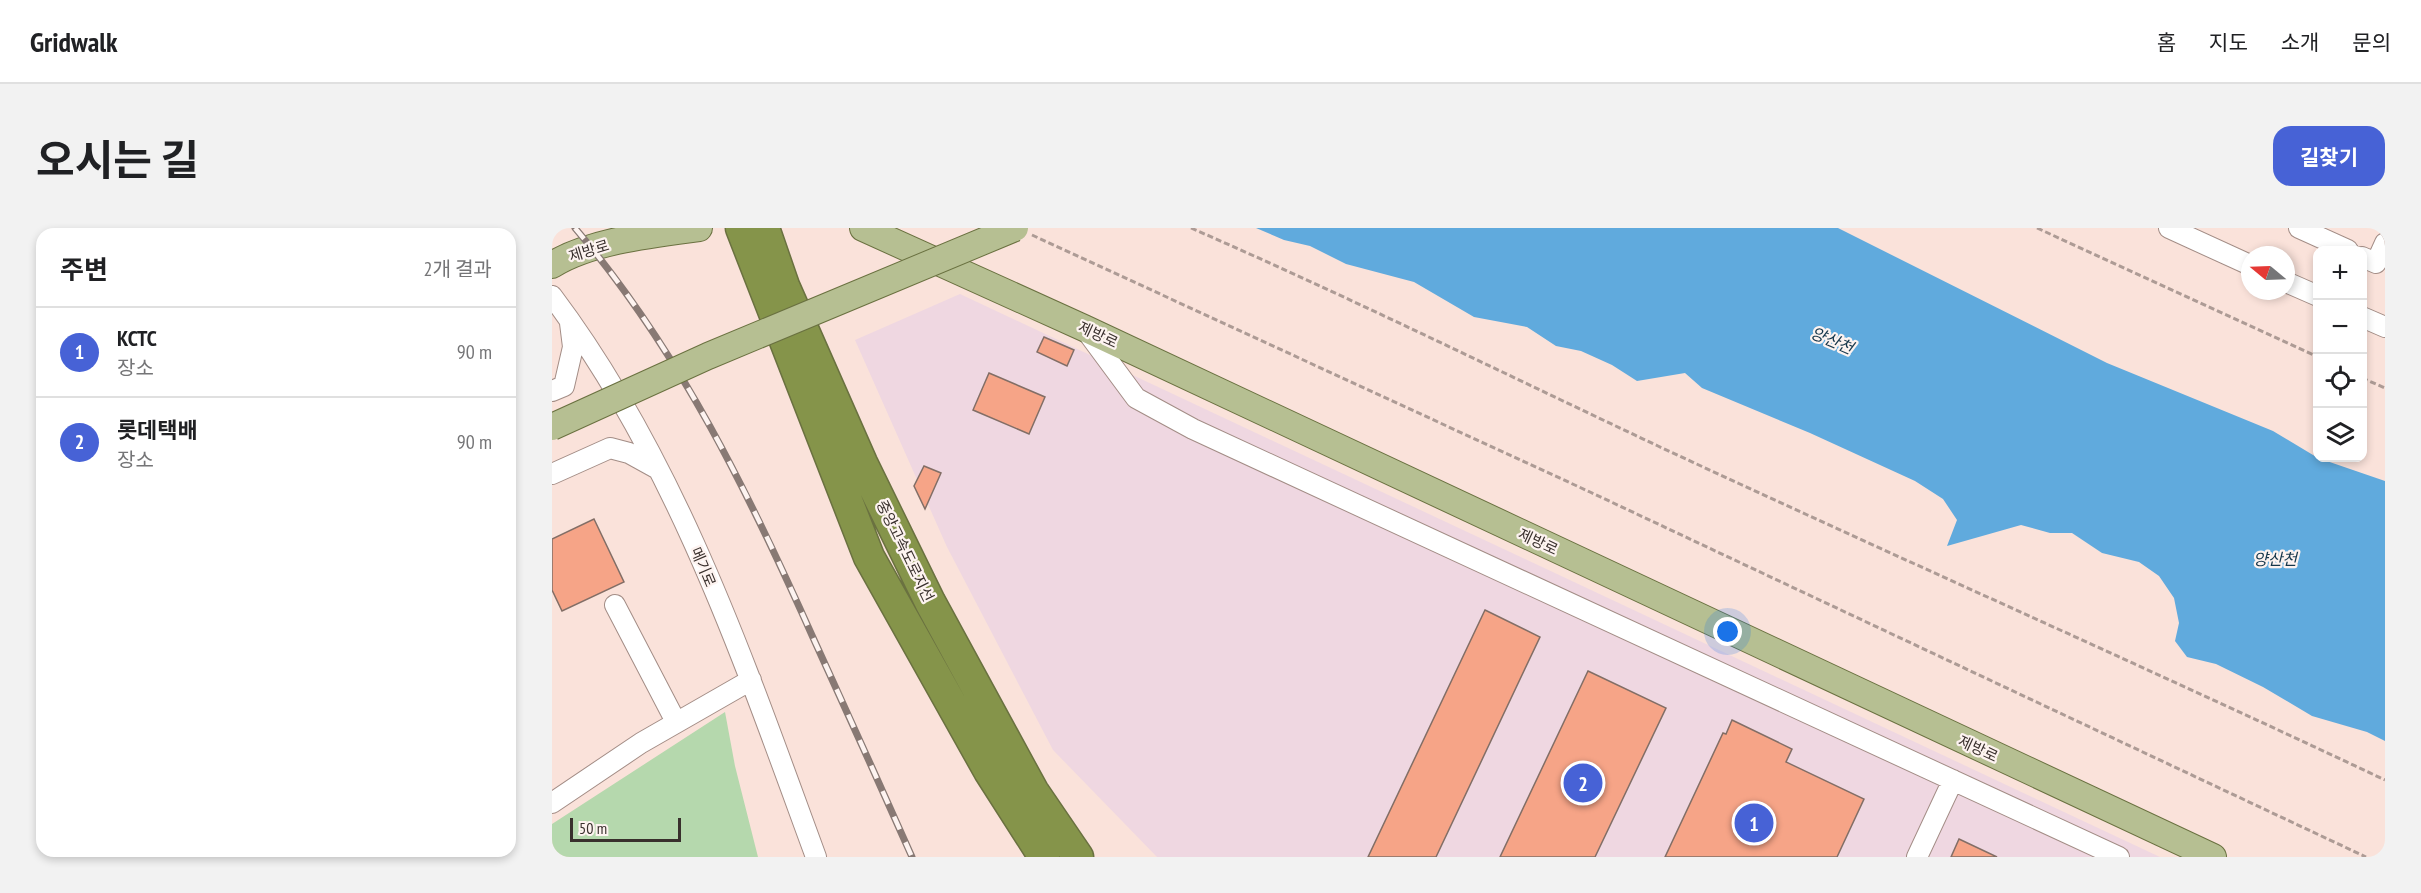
<!DOCTYPE html>
<html lang="ko">
<meta charset="utf-8">
<style>
:root{--surface:#fff;--page:#f2f2f2;--text:#202124;--muted:#757577;--line:#e0e0e0;--accent:#4762d6}
body{margin:0;font-family:"PT Sans Narrow","Noto Sans KR",sans-serif;background:var(--page);color:var(--text)}
.controls{position:absolute;right:18px;top:18px;display:grid;overflow:hidden;border-radius:12px;box-shadow:0 3px 9px #0003}
.controls button{width:54px;height:54px;display:grid;place-items:center;padding:0;border:0;border-bottom:2px solid var(--line);background:var(--surface);color:var(--text);font:30px sans-serif}
.compass{position:absolute;left:1689px;top:18px;width:54px;height:54px;border-radius:50%;background:var(--surface);box-shadow:0 3px 9px #0003;rotate:289deg}
.scale{position:absolute;left:18px;bottom:15px;width:111px;box-sizing:border-box;padding-left:6px;border:3px solid #39302d;border-top:0;font-size:16px;line-height:21px;white-space:nowrap;color:#39302d;-webkit-text-stroke:4px #fdf3f0;paint-order:stroke}
.you{position:absolute;left:1176px;top:404px;width:21px;height:21px;margin:-15px;border:4px solid #fff;border-radius:50%;background:#1a73e8;box-shadow:0 0 0 9px #1a73e833}
.badge{display:grid;place-items:center;width:39px;height:39px;border-radius:50%;background:var(--accent);color:#fff;font-size:20px;font-weight:700}
.pin{position:absolute;translate:-50% -50%;border:3px solid #fff;box-shadow:0 2px 6px #0006}
.list{margin:0;padding:0;list-style:none}
h2{display:flex;justify-content:space-between;align-items:center;height:78px;margin:0;padding:0 24px;font-size:26px}
h2 small{font-size:20px;font-weight:400;color:var(--muted)}
.list li{display:grid;grid-template-columns:39px 1fr auto;gap:18px;align-items:center;box-sizing:border-box;height:90px;padding:0 24px;border-top:2px solid var(--line)}
.list b{display:block;font-size:22px;white-space:nowrap}
.list p{margin:0;font-size:20px;white-space:nowrap;color:var(--muted)}
.list em{font-size:20px;font-style:normal;color:var(--muted)}
.icon{flex:none;width:33px;height:33px;fill:none;stroke:currentColor;stroke-width:2;stroke-linecap:round;stroke-linejoin:round}
.map{position:relative;flex:none;width:1833px;height:629px;overflow:hidden;border-radius:18px}
header{display:flex;align-items:center;gap:36px;box-sizing:border-box;height:84px;padding:0 30px;background:var(--surface);border-bottom:2px solid var(--line)}
header strong{font-size:28px}
nav{display:flex;gap:33px;margin-inline-start:auto;font-size:21px}
.intro{display:flex;align-items:center;justify-content:space-between;box-sizing:border-box;height:144px;padding:0 36px}
h1{margin:0;font-size:42px}
.button{padding:15px 27px;border-radius:18px;background:var(--accent);color:#fff;font-size:21px;font-weight:700}
main{display:flex;gap:36px;padding:0 36px}
aside{flex:1;background:var(--surface);border-radius:18px;box-shadow:0 3px 9px #0003}
.map>svg:first-child{display:block}
.industrial{fill:#efd7e1}
.green{fill:#b5d8ad}
.water{fill:#60aadd}
.building{fill:#f6a487;stroke:#826e66;stroke-width:1.5}
.lines{fill:none;stroke-linecap:round;stroke-linejoin:round}
.minor-casing{stroke:#a38d86;stroke-width:22}
.major-casing{stroke:#6a7140;stroke-width:28}
.highway-casing{stroke:#6a7140;stroke-width:33}
.path{stroke:#ad9b95;stroke-width:3;stroke-dasharray:6 3;stroke-linecap:butt}
.minor{stroke:#fff;stroke-width:20}
.major{stroke:#b6bf92;stroke-width:26}
.highway{stroke:#85944a;stroke-width:30}
.rail-casing{stroke:#887974;stroke-width:7}
.rail{stroke:#fdf3f0;stroke-width:4.5;stroke-dasharray:14;stroke-linecap:butt}
.major-bridge-casing{stroke:#6a7140;stroke-width:28;stroke-linecap:butt}
.major-bridge{stroke:#b6bf92;stroke-width:26}
.labels{text-anchor:middle;stroke-width:4.5;stroke-linejoin:round;paint-order:stroke}
.street-label{font-size:15px;fill:#39302d;stroke:#fdf3f0}
.water-label{font-size:16px;font-style:italic;fill:#15364b;stroke:#fdf3f0}
</style>
<header>
<strong>Gridwalk</strong>
<nav><a>홈</a><a>지도</a><a>소개</a><a>문의</a></nav>
</header>
<div class="intro"><h1>오시는 길</h1><a class="button">길찾기</a></div>
<main>
<aside>
<h2>주변<small>2개 결과</small></h2>
<ul class="list">
<li><span class="badge">1</span><div><b>KCTC</b><p>장소</p></div><em>90 m</em></li>
<li><span class="badge">2</span><div><b>롯데택배</b><p>장소</p></div><em>90 m</em></li>
</ul>
</aside>
<div class="map">
<svg width="1833" height="629" viewBox="0 0 1833 629">
<rect width="100%" height="100%" fill="#fae2da"/>
<path class="industrial" d="M 408,66 L 1608,629 L 605,629 L 501,522 L 395,319 L 303,112 Z"/>
<path class="green" d="M 173,484 L 183,538 L 206,629 L 0,629 L 0,596 Z"/>
<path class="water" d="M 704,0 L 1286,0 L 1555,135 L 1721,203 L 1766,230 L 1833,253 L 1833,513 L 1815,504 L 1760,488 L 1711,459 L 1664,436 L 1635,429 L 1623,413 L 1627,395 L 1622,370 L 1607,348 L 1587,334 L 1550,325 L 1520,305 L 1498,305 L 1469,297 L 1395,318 L 1405,292 L 1391,271 L 1363,253 L 1258,205 L 1150,160 L 1133,145 L 1085,153 L 1060,137 L 1029,123 L 1004,118 L 975,99 L 922,89 L 862,54 L 794,36 L 758,18 L 732,12 Z"/>
<path class="building" d="M 492,109 L 522,122 L 515,138 L 485,124 Z
M 437,145 L 493,169 L 477,206 L 421,182 Z
M 372,238 L 389,245 L 373,281 L 362,258 Z
M 42,291 L 72,354 L 10,383 L 0,362 L 0,311 Z
M 933,382 L 988,409 L 884,629 L 816,629 Z
M 1036,443 L 1114,480 L 1043,629 L 948,629 Z
M 1180,492 L 1240,521 L 1234,534 L 1312,571 L 1285,629 L 1113,629 L 1171,505 L 1174,506 Z
M 1407,611 L 1445,629 L 1399,629 Z"/>
<g class="lines">
<defs>
<path id="minor" d="M 1617,0 L 1698,37
M 1747,0 L 1796,22
M 1810,29 L 1824,35 L 1833,15
M 1734,54 L 1766,68
M 0,68 C 125,234 193,436 264,629
M 1810,89 L 1833,99
M 533,101 L 584,170 L 641,201 L 1567,629
M 0,163 L 12,158 L 21,119 L 18,95
M 0,246 L 58,220 L 77,225 L 106,241
M 63,377 L 124,494
M 0,575 L 89,515 L 199,452
M 1365,629 L 1401,552"/>
<path id="major" d="M 311,0 L 532,100 L 1661,629
M 0,37 C 38,13 102,6 147,0"/>
<path id="highway" d="M 189,0 L 317,329 L 437,543 L 492,629
M 212,0 L 232,58 L 310,235 L 378,374 L 481,563 L 526,629"/>
</defs>
<use href="#minor" class="minor-casing"/>
<use href="#major" class="major-casing"/>
<use href="#highway" class="highway-casing"/>
<path class="path" d="M 639,0 C 797,69 951,145 1106,218 C 1348,331 1592,438 1833,552
M 1485,0 L 1766,129
M 480,7 L 1038,264 L 1814,629
M 1810,150 L 1833,160"/>
<use href="#minor" class="minor"/>
<use href="#major" class="major"/>
<use href="#highway" class="highway"/>
<defs>
<path id="rail" d="M 23,0 C 129,125 197,266 263,414 C 296,486 328,557 360,629"/>
</defs>
<use href="#rail" class="rail-casing"/>
<use href="#rail" class="rail"/>
<defs>
<path id="major-bridge" d="M 0,199 L 156,128 L 463,0"/>
</defs>
<use href="#major-bridge" class="major-bridge-casing"/>
<use href="#major-bridge" class="major-bridge"/>
</g>
<g class="labels">
<g class="street-label">
<text transform="translate(37 23) rotate(-17)" y="5">제방로</text>
<text transform="translate(546 107) rotate(25)" y="5">제방로</text>
<text transform="translate(986 314) rotate(25)" y="5">제방로</text>
<text transform="translate(353 323) rotate(64)" y="5">중앙고속도로지선</text>
<text transform="translate(151 339) rotate(67)" y="5">메기로</text>
<text transform="translate(1426 521) rotate(25)" y="5">제방로</text>
</g>
<g class="water-label">
<text transform="translate(1280 112) rotate(23)" y="6">양산천</text>
<text x="1723" y="337">양산천</text>
</g>
</g>
</svg>
<div class="controls">
<button>+</button>
<button>−</button>
<button><svg class="icon" aria-label="locate" viewBox="0 0 24 24"><circle cx="12" cy="12" r="6"/><path d="M12 2v4M12 18v4M2 12h4M18 12h4"/></svg></button>
<button><svg class="icon" aria-label="layers" viewBox="0 0 24 24"><path d="M12 4l9 5-9 5-9-5zM3 14l9 5 9-5"/></svg></button>
</div>
<svg class="compass" viewBox="-18 -18 36 36"><path d="M0-13l5 13h-10z" fill="#e53935"/><path d="M0 13l5-13h-10z" fill="#757577"/></svg>
<div class="scale">50 m</div>
<div class="you"></div>
<div class="pin badge" style="left:1202px;top:595px">1</div>
<div class="pin badge" style="left:1031px;top:555px">2</div>
</div>
</main>
